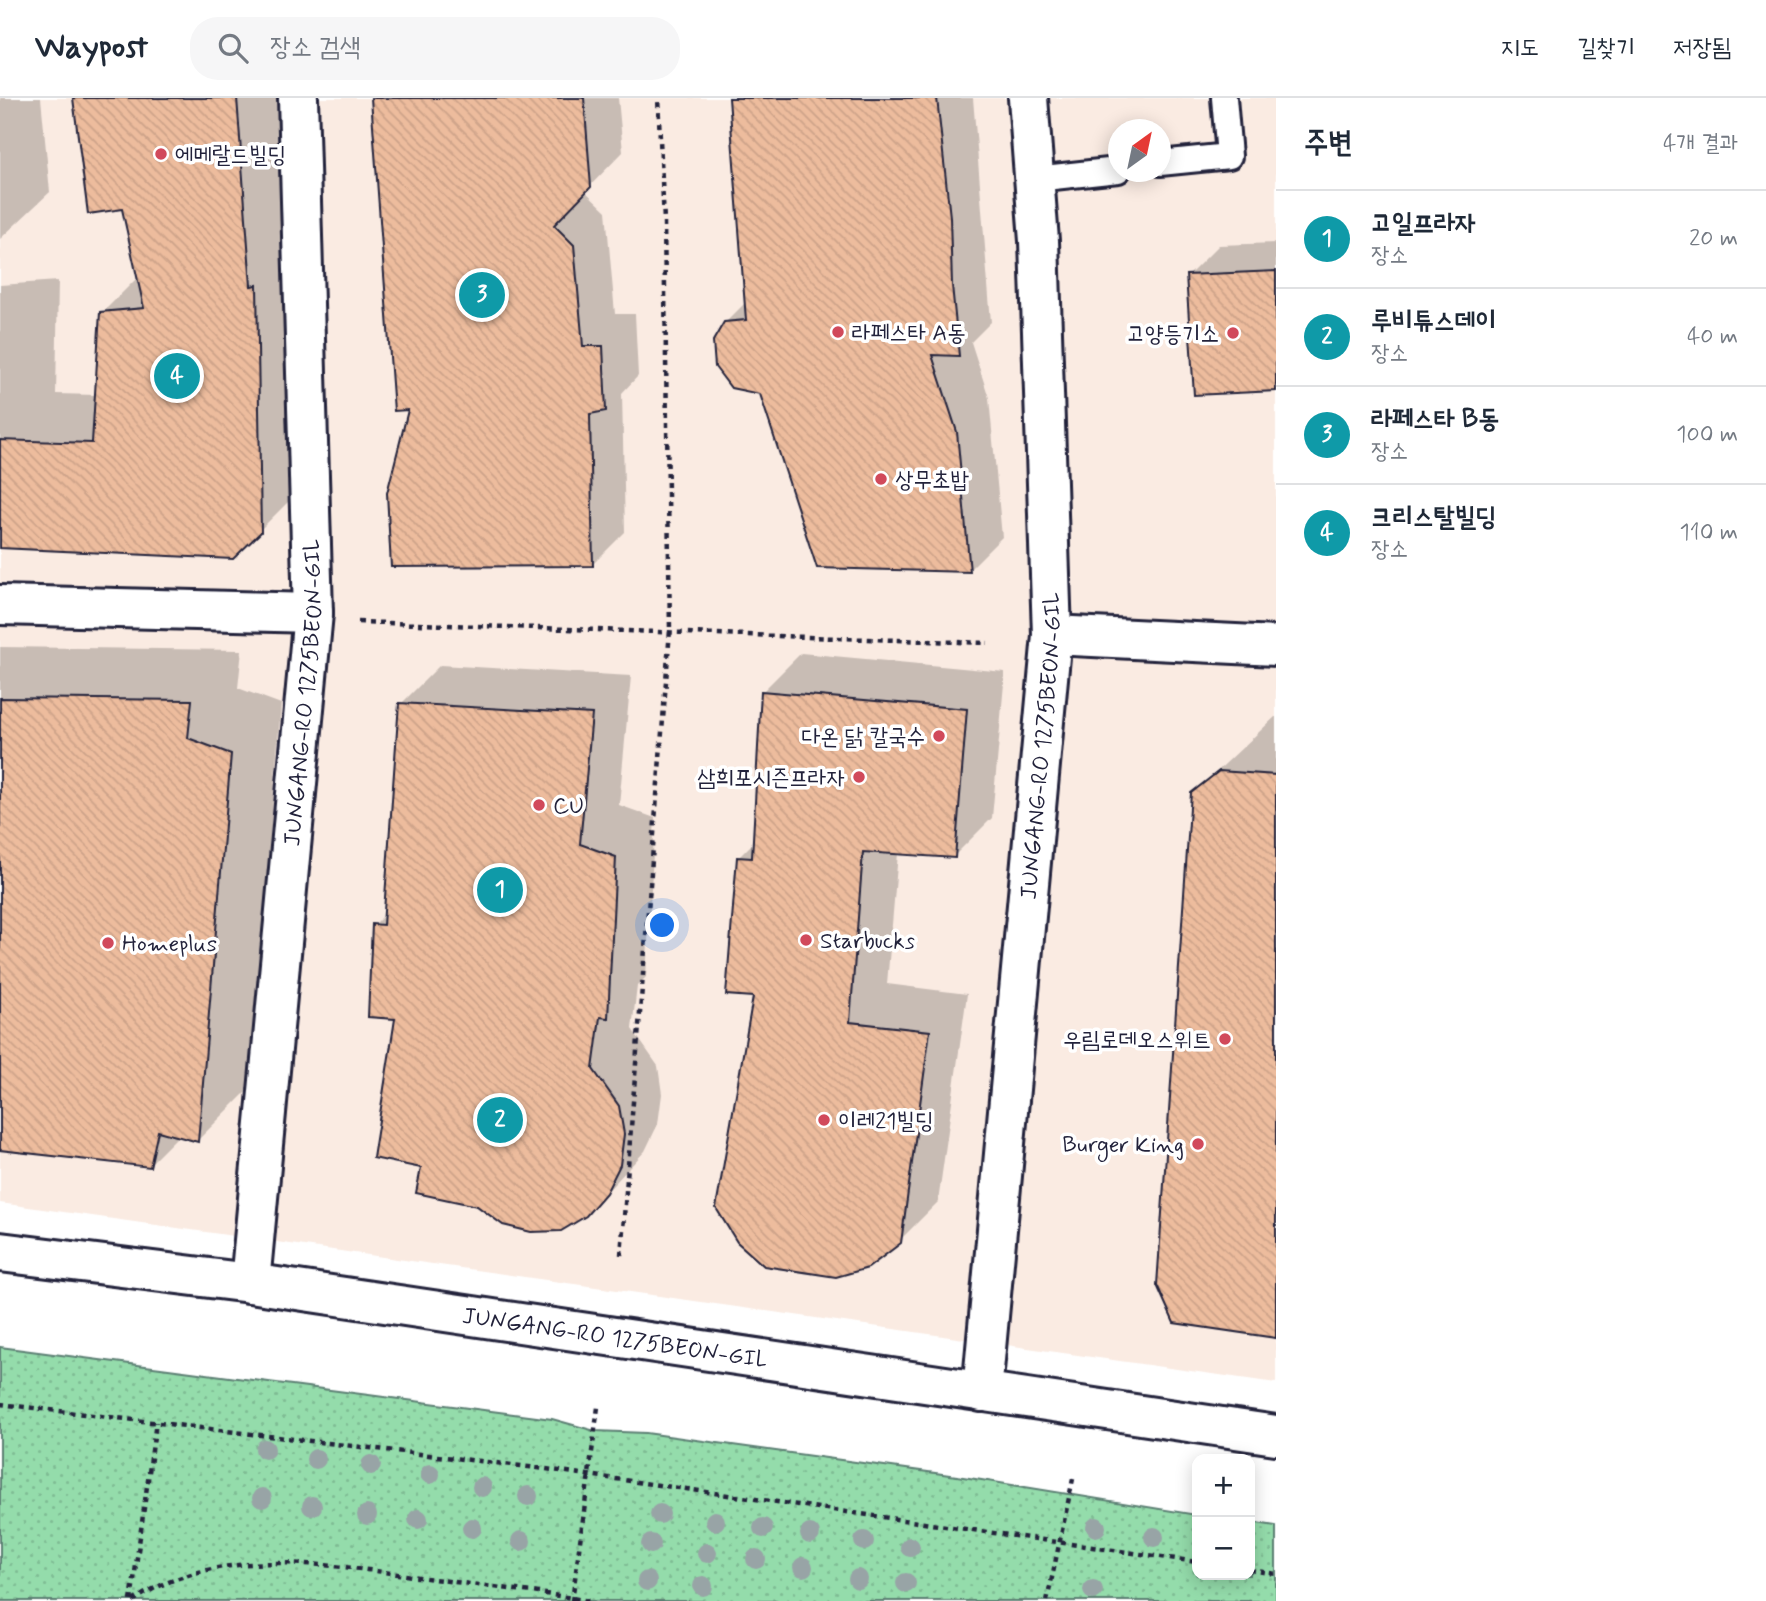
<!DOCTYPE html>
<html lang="ko">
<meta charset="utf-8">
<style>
:root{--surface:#fff;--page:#f6f6f7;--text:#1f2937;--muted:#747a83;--line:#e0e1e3;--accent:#0f766e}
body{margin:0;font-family:Mynerve,"Poor Story",sans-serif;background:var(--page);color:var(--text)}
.controls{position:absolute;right:21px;bottom:21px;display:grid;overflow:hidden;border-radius:14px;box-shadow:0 4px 18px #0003}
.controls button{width:63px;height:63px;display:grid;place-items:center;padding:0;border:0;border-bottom:2px solid var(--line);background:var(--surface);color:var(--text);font:35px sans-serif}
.compass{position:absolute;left:1108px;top:21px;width:63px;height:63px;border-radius:50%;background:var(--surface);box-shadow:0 4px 18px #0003;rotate:33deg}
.you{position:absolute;left:663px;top:828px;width:24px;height:24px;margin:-18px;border:5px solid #fff;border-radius:50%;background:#1a73e8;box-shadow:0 0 0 10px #1a73e833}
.badge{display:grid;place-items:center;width:46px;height:46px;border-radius:50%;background:var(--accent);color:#fff;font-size:23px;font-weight:700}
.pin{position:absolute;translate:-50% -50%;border:4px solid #fff;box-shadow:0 2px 7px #0006}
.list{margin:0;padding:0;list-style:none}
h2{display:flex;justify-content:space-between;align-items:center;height:91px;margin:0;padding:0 28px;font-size:30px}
h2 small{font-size:23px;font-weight:400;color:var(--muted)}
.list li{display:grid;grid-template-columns:46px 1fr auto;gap:21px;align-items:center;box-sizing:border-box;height:98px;padding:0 28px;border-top:2px solid var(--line)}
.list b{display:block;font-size:26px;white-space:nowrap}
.list p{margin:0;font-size:23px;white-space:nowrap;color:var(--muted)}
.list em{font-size:23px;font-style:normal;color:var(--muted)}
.icon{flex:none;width:38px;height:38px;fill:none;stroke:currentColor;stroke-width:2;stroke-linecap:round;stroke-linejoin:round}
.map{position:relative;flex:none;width:1276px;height:1503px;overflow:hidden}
header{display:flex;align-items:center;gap:42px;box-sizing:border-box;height:98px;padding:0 35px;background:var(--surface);border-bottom:2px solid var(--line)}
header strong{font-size:33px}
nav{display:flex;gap:38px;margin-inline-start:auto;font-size:24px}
.search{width:490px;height:63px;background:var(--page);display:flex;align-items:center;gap:18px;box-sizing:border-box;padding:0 24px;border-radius:28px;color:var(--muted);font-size:26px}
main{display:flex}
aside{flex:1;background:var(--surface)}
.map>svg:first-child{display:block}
.built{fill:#faebe2;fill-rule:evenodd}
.park{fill:url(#park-dots);stroke:#5b7f73;stroke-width:2}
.shadow{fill:#0003}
.building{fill:url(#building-back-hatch);stroke:#22223b;stroke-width:2}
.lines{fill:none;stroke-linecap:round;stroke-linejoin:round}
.lane-casing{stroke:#22223b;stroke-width:30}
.street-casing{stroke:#22223b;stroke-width:44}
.secondary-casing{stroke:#22223b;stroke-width:44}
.path{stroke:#22223b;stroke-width:4.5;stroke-dasharray:5 5;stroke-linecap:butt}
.lane{stroke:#fff;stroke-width:24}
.street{stroke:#fff;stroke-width:38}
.secondary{stroke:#fff;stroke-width:38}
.tree{fill:#98a4a6}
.poi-dot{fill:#d1495b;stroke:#fff;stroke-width:2.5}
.labels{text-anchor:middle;stroke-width:7;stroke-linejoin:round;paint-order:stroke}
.poi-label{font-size:23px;fill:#22223b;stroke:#fff;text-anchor:start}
.street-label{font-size:23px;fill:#22223b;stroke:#fff}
</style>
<header>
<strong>Waypost</strong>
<div class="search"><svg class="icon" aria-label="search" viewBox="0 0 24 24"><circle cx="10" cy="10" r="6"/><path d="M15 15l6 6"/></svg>장소 검색</div>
<nav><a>지도</a><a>길찾기</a><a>저장됨</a></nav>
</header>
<main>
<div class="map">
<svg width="1276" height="1503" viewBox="0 0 1276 1503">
<defs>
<pattern id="park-dots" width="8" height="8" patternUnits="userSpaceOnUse" patternTransform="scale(1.75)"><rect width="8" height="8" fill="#94dcab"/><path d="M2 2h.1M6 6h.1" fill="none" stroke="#7fbc94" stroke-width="1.8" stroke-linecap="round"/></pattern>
<pattern id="building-back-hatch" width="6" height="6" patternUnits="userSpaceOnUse" patternTransform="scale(1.75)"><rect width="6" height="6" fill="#edbc9d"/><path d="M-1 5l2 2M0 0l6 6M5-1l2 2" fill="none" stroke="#cba188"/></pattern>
</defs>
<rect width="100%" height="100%" fill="#fff"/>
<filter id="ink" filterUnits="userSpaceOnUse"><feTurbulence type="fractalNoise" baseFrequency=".0143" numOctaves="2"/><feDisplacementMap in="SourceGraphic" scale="14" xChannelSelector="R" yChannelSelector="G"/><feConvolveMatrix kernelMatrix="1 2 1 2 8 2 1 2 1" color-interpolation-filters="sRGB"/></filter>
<g filter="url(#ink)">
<path class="built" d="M 0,0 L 1276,0 L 1276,1285 L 0,1105 ZM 1118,32 L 1160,32 L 1160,74 L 1118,74 Z"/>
<path class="park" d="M 0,1249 L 552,1321 L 595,1333 L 646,1335 L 957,1378 L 1197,1417 L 1197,1477 L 1250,1477 L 1250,1424 L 1276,1428 L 1276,1503 L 0,1503 Z"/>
<path class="shadow" d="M 0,0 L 41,0 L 50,94 L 0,141 Z
M 75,0 L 287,0 L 307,385 L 233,459 L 0,448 L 0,187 L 58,183 L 56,296 L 97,297 L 102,215 L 139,178 L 123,109 Z
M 373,0 L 618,0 L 623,54 L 585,93 L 606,113 L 615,216 L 635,216 L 638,278 L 622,295 L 625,434 L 592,467 L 410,311 Z
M 730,0 L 973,0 L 991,224 L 971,244 L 989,300 L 1002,439 L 969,472 L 761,295 L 725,225 L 746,204 Z
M 1276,145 L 1276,291 L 1188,178 L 1219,147 Z
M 0,549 L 242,552 L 238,590 L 281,606 L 249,991 L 198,1042 L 179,1037 L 149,1067 L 0,1050 Z
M 801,555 L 1005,574 L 992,720 L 954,758 L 898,755 L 887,886 L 967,896 L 938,1104 L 899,1143 L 755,898 L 738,760 L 755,743 L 763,593 Z
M 440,567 L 631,578 L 619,707 L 655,720 L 646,879 L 637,888 L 632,931 L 658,968 L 662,996 L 658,1026 L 645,1053 L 585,1117 L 424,1069 L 398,920 L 374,827 L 385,816 L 401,606 Z
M 1275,619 L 1276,619 L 1276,1238 L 1193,696 Z"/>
<path class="building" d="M 73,0 L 237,0 L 251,188 L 257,187 L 261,434 L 233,461 L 0,450 L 0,342 L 92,345 L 100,214 L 144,210 L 122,111 L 88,116 Z
M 371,0 L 584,0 L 591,89 L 554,127 L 574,147 L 583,248 L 603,248 L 606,313 L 590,316 L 593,468 L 391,469 L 387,395 L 408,312 L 394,313 Z
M 729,0 L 937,0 L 950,119 L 952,187 L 959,258 L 932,257 L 957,334 L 970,474 L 817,470 L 760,296 L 731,290 L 715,269 L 713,243 L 724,224 L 746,222 Z
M 1276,173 L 1276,293 L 1194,297 L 1186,177 Z
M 761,593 L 967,611 L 955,760 L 863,754 L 850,924 L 930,933 L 901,1145 L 868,1170 L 836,1179 L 764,1168 L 737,1144 L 716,1110 L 753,899 L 726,897 L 737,759 L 752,760 Z
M 0,600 L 192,602 L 188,640 L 231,656 L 198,1044 L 158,1033 L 150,1069 L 0,1052 Z
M 399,605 L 592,616 L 580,746 L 616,759 L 608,920 L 600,919 L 593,971 L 619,1008 L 624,1036 L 620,1067 L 606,1095 L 586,1118 L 561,1133 L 531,1134 L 503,1127 L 477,1108 L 416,1095 L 421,1070 L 373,1060 L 395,921 L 368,919 L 372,826 L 383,827 Z
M 1219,673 L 1276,677 L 1276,1240 L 1174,1225 L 1157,1187 L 1191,695 Z"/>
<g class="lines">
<defs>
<path id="lane" d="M 1160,65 L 1229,58 L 1224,0
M 1035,81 L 1118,72"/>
<g id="street">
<path d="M 0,507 L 313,515"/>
<path d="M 1052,537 L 1276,548"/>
<path id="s1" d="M 250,1185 L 313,515 L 298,0"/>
<path id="s2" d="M 982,1294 L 1052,537 L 1039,143 L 1028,0"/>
</g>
<g id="secondary">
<path id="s3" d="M 0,1154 L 250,1185 L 1276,1337"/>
</g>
</defs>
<use href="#lane" class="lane-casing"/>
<use href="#street" class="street-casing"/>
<use href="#secondary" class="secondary-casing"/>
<path class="path" d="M 358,524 L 988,545
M 621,1157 L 670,532 L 664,123 L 658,0
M 0,1306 L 546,1371 L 1197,1464
M 1250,1472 L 1276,1476
M 131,1503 L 156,1324
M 133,1503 C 222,1443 341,1469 441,1482 C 490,1489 540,1494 589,1503
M 572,1503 L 598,1309
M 1047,1503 L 1073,1381"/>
<use href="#lane" class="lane"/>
<use href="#street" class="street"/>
<use href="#secondary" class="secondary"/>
</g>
<g class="tree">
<circle cx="265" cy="1351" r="10"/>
<circle cx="316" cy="1361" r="10"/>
<circle cx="371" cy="1367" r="10"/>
<circle cx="430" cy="1376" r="10"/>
<circle cx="482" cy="1389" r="10"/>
<circle cx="528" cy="1398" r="10"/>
<circle cx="262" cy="1400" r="10"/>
<circle cx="312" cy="1408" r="10"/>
<circle cx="660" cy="1416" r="10"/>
<circle cx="367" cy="1417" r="10"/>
<circle cx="418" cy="1421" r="10"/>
<circle cx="715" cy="1423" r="10"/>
<circle cx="1096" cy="1429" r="10"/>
<circle cx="472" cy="1430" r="10"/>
<circle cx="763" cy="1430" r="10"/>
<circle cx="810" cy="1436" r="10"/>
<circle cx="1154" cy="1439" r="10"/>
<circle cx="521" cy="1443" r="10"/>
<circle cx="864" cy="1443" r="10"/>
<circle cx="651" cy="1446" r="10"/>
<circle cx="910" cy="1449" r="10"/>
<circle cx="707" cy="1455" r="10"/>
<circle cx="756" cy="1461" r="10"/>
<circle cx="803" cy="1469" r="10"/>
<circle cx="858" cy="1481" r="10"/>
<circle cx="647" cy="1483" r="10"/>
<circle cx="906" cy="1485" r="10"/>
<circle cx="703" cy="1488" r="10"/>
<circle cx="1093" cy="1492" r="10"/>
</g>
</g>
<g class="poi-dot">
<circle cx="161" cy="56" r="7"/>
<circle cx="838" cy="234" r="7"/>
<circle cx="1233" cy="235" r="7"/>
<circle cx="881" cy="381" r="7"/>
<circle cx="939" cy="638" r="7"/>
<circle cx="859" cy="679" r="7"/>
<circle cx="539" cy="707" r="7"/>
<circle cx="806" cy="842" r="7"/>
<circle cx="108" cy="845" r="7"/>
<circle cx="1225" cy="941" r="7"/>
<circle cx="824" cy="1022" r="7"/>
<circle cx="1198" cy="1046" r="7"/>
</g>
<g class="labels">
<g class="poi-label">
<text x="175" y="64">에메랄드빌딩</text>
<text x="852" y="242">라페스타 A동</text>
<text x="1219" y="243" text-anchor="end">고양등기소</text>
<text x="895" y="389">상무초밥</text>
<text x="925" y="646" text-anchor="end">다온 닭 칼국수</text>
<text x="845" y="687" text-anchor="end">삼희포시즌프라자</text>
<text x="553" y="715">CU</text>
<text x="820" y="850">Starbucks</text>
<text x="122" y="853">Homeplus</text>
<text x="1211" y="949" text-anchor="end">우림로데오스위트</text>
<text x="838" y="1030">이레21빌딩</text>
<text x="1184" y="1054" text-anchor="end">Burger King</text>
</g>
<g class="street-label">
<text dy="8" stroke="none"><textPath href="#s1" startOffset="593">JUNGANG-RO 1275BEON-GIL</textPath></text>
<text dy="8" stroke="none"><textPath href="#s2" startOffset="649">JUNGANG-RO 1275BEON-GIL</textPath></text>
<text dy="8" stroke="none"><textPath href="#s3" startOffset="621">JUNGANG-RO 1275BEON-GIL</textPath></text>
</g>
</g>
</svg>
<div class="controls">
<button>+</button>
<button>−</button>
</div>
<svg class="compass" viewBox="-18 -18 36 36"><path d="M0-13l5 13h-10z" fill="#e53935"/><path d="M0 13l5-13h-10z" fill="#747a83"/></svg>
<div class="you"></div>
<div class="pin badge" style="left:500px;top:792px;background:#0f9aa8">1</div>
<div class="pin badge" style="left:500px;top:1022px;background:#0f9aa8">2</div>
<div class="pin badge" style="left:482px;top:197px;background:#0f9aa8">3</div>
<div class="pin badge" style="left:177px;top:278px;background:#0f9aa8">4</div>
</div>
<aside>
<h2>주변<small>4개 결과</small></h2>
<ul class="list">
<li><span class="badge" style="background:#0f9aa8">1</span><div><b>고일프라자</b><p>장소</p></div><em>20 m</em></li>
<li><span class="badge" style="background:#0f9aa8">2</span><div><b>루비튜스데이</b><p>장소</p></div><em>40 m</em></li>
<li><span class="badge" style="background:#0f9aa8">3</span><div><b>라페스타 B동</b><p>장소</p></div><em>100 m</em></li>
<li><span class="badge" style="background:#0f9aa8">4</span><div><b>크리스탈빌딩</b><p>장소</p></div><em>110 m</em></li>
</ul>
</aside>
</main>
